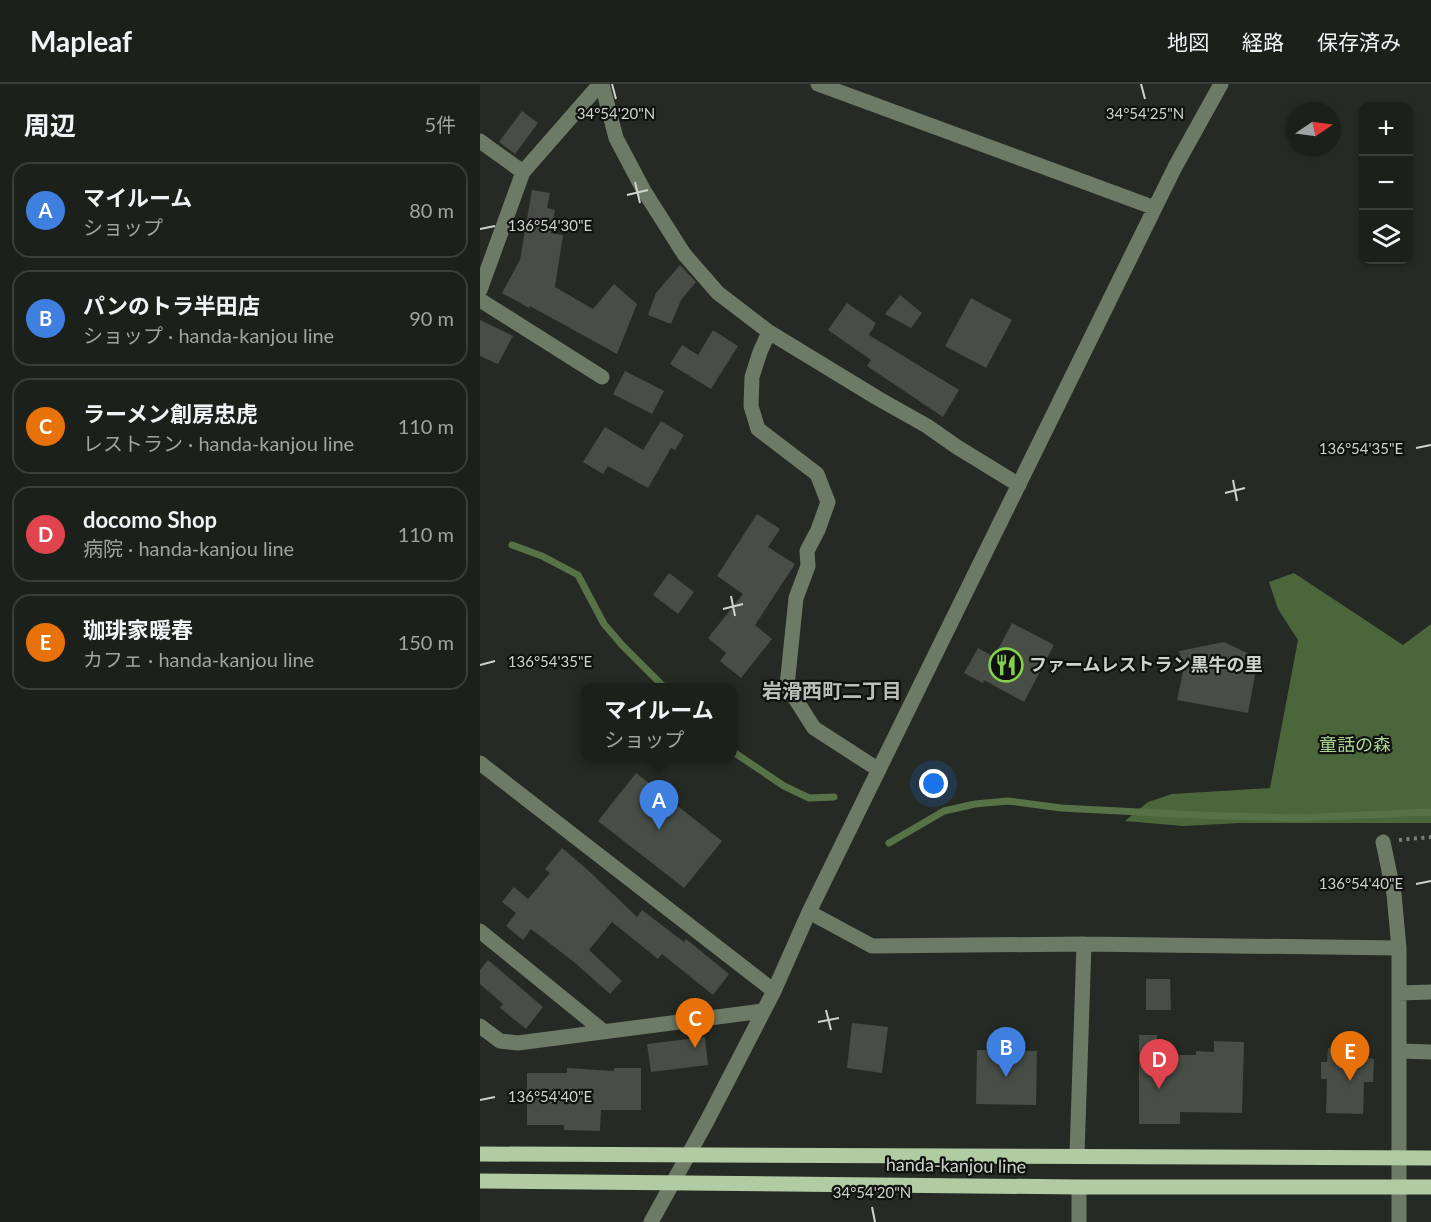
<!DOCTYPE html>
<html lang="ja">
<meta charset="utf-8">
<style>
:root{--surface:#1c201b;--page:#292d28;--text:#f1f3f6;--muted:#a0a3a3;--line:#3a3e3a;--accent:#0b8043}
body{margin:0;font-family:Lato,"Noto Sans JP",sans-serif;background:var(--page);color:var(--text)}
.controls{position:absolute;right:18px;top:18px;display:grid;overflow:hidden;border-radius:12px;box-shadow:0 2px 4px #0004}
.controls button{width:54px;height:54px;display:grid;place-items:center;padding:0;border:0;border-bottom:2px solid var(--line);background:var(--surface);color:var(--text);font:30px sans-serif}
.compass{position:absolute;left:807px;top:18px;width:54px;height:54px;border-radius:50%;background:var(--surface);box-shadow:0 2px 4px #0004;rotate:77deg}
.you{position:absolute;left:454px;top:700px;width:21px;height:21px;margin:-15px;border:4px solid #fff;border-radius:50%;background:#1a73e8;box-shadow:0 0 0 9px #1a73e833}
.badge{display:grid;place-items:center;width:39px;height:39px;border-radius:50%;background:var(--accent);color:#fff;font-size:20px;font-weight:700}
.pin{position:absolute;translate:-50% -50px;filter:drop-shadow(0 2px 3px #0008)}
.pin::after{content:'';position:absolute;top:32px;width:21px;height:18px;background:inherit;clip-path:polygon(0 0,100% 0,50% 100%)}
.popup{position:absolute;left:101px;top:599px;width:156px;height:78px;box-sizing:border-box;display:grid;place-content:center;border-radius:12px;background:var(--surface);filter:drop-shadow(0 2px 4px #0005);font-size:20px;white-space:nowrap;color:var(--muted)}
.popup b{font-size:22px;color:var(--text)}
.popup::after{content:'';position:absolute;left:50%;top:100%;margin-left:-12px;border:12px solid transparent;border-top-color:var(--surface)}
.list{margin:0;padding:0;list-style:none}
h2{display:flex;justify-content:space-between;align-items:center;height:78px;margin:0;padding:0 24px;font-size:26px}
h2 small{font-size:20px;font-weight:400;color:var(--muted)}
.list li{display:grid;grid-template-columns:39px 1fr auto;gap:18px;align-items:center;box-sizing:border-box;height:96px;margin:0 12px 12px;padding:0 12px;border:2px solid var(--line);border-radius:18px}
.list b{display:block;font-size:22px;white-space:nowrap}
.list p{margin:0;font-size:20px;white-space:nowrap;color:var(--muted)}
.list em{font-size:20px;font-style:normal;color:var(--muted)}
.icon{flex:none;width:33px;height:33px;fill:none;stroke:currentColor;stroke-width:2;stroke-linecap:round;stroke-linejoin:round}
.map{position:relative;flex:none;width:951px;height:1138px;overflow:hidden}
header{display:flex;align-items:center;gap:36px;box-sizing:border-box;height:84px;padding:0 30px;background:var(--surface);border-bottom:2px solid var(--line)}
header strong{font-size:28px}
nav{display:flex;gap:33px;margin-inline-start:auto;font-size:21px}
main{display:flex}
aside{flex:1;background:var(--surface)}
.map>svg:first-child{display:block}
.forest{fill:#4c663b}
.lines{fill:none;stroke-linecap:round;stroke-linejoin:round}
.stream{stroke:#567246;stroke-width:7}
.building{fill:#484d46}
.path{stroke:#797c77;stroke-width:4;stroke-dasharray:3 4.5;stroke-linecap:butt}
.minor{stroke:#6d7a66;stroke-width:15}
.major{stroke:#b1cba3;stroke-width:15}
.ticks{fill:none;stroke:#cfd2ce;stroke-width:2}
.labels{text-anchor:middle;stroke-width:4.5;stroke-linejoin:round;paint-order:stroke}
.poi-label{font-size:18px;font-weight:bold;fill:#cfd2ce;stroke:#10120f;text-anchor:start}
.park-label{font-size:18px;fill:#add894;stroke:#10120f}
.street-label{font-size:18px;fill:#cfd2ce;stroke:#10120f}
.neighbourhood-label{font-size:20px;font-weight:bold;fill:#bac0b7;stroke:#10120f}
.ticks-label{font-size:15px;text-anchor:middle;fill:#cfd2ce;stroke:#10120f;stroke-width:4.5;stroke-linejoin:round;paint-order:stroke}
</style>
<header>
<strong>Mapleaf</strong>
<nav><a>地図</a><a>経路</a><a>保存済み</a></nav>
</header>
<main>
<aside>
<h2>周辺<small>5件</small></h2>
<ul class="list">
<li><span class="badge" style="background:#3f7fe0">A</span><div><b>マイルーム</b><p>ショップ</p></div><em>80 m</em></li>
<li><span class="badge" style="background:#3f7fe0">B</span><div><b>パンのトラ半田店</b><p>ショップ · handa-kanjou line</p></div><em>90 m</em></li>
<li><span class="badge" style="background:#e8710a">C</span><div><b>ラーメン創房忠虎</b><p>レストラン · handa-kanjou line</p></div><em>110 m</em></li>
<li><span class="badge" style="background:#e0444e">D</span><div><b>docomo Shop</b><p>病院 · handa-kanjou line</p></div><em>110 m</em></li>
<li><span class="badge" style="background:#e8710a">E</span><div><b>珈琲家暖春</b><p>カフェ · handa-kanjou line</p></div><em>150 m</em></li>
</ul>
</aside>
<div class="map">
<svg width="951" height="1138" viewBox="0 0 951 1138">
<rect width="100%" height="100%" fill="#262a24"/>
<path class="forest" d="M 814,489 L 923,561 L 951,540 L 951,739 L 760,739 L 703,742 L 645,737 L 668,718 L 692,710 L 790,704 L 818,556 L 798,525 L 789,498 Z"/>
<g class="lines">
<path class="stream" d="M 32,461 L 62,472 L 98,491 L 124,540 L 142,561 L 185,604
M 252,667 L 304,702 L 329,714 L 354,713
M 409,759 L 464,727 L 495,720 L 528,717 L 581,724 L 717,731 L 816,734 L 951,728"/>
</g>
<path class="building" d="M 42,27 L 58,39 L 35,70 L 19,58 Z
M 52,106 L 70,109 L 67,124 L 75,126 L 71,149 L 83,151 L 75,203 L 113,225 L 134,200 L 157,220 L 137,270 L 50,222 L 49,224 L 22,209 L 40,176 Z
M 200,181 L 216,198 L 201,216 L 191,240 L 168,231 L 176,209 Z
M 420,211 L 442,229 L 431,244 L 405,230 Z
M 491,214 L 532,236 L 506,284 L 465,262 Z
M 367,219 L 396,239 L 389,251 L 479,306 L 463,333 L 387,282 L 391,276 L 348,246 Z
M 0,236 L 33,252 L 18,280 L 0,272 Z
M 233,246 L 258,262 L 231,305 L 190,280 L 202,261 L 218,271 Z
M 145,287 L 184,307 L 172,330 L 133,310 Z
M 181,337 L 204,351 L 195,366 L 191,364 L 168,404 L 128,382 L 123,390 L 103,378 L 125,343 L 163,366 Z
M 277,430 L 300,445 L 288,463 L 315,480 L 275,541 L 292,555 L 261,594 L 240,577 L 246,569 L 228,554 L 263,510 L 237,492 Z
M 189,489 L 214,508 L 198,530 L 173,511 Z
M 532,539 L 574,561 L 544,618 L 504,596 L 503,599 L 484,589 L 498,564 L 514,573 Z
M 744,558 L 784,577 L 775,591 L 768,629 L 697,616 L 704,583 L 699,567 Z
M 156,689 L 242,757 L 204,804 L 118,737 Z
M 82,764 L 109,787 L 157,833 L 162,826 L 204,858 L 206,855 L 249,890 L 233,911 L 182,870 L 178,875 L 132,838 L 109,866 L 142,897 L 130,910 L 94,878 L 51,845 L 43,856 L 26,842 L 36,829 L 22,818 L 34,803 L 48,815 L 70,789 L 65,785 Z
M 8,876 L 63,923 L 46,945 L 20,924 L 23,920 L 0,900 L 0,886 Z
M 666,895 L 690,895 L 691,926 L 666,926 Z
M 372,939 L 408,943 L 402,989 L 367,984 Z
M 659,951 L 677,951 L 677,971 L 716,971 L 716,967 L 734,968 L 734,957 L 764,958 L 762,1029 L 700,1028 L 700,1040 L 659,1040 Z
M 225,953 L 228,981 L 171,988 L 167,960 Z
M 848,964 L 888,965 L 888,974 L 894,975 L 893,998 L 884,998 L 883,1030 L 846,1029 L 847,995 L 841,995 L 841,978 L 847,978 Z
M 497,966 L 557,967 L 556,1021 L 496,1020 Z
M 87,984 L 134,987 L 134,984 L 161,984 L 161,1026 L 121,1026 L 120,1047 L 84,1046 L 84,1041 L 47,1041 L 47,989 L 87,989 Z"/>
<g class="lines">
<path class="path" d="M 919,756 L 951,753"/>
<path class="minor" d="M 122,0 L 136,54 L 164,107 L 204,170 L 238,209 L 289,248 L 399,315 L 447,342 L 477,363 L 539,401
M 338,0 L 675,124
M 0,57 L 43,88
M 0,206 L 43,88 L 120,0
M 0,216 L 122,293
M 289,248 L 280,268 L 272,293 L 271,322 L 278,345 L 337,390 L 348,418 L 338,446 L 327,467 L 328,482 L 316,514 L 307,602 L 334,644 L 399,686
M 0,679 L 294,907
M 903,758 L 914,810 L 919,864 L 919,1138
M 329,828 L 392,862 L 604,860 L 919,864
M 0,847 L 123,947
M 919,909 L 951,908
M 0,942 L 20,957 L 38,959 L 283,927
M 919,967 L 951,968
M 597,1071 L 604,860
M 171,1138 L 227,1037 L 294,907 L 329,828 L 483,514 L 695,83 L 741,0
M 599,1138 L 599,1103"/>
<path class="major" d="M 0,1070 L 951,1074
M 0,1097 L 599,1103 L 951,1103"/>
</g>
<path class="ticks" d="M 132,0 L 136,15M 661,0 L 665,15M 155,98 L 160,119M 147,111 L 168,106M 0,145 L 15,142M 936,364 L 951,361M 753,396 L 757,417M 745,409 L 765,404M 251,512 L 255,532M 243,525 L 263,520M 0,581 L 15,577M 936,800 L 951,797M 346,926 L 351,946M 338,938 L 359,934M 0,1016 L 15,1013M 392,1123 L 395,1138"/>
<defs>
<symbol id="restaurant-ring" viewBox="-11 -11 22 22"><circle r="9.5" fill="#10120f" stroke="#84cf4d" stroke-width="1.5"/><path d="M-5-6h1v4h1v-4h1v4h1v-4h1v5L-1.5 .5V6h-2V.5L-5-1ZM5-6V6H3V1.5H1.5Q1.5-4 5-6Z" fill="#84cf4d"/></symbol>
</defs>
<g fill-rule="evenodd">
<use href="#restaurant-ring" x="507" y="562" width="38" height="38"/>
</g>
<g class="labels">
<g class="poi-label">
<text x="549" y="587">ファームレストラン黒牛の里</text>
</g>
<g class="park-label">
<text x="875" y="667">童話の森</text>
</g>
<g class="street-label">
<text transform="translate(476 1082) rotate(1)" y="6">handa-kanjou line</text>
</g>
<g class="neighbourhood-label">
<text x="352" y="614">岩滑西町二丁目</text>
</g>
</g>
<g class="ticks-label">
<text x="136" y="35">34°54'20"N</text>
<text x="665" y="35">34°54'25"N</text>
<text x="70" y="147">136°54'30"E</text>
<text x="881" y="370">136°54'35"E</text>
<text x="70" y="583">136°54'35"E</text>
<text x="881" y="805">136°54'40"E</text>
<text x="70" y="1018">136°54'40"E</text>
<text x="392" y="1114">34°54'20"N</text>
</g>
</svg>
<div class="controls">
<button>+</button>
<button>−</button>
<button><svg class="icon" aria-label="layers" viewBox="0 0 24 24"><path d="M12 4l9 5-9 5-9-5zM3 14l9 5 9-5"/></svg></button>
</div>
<svg class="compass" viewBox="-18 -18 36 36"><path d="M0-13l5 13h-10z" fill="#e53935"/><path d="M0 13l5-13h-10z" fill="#a0a3a3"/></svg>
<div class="you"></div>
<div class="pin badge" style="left:179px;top:746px;background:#3f7fe0">A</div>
<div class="popup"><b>マイルーム</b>ショップ</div>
<div class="pin badge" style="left:526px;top:993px;background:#3f7fe0">B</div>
<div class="pin badge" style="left:215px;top:964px;background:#e8710a">C</div>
<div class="pin badge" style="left:679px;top:1005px;background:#e0444e">D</div>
<div class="pin badge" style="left:870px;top:997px;background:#e8710a">E</div>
</div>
</main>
